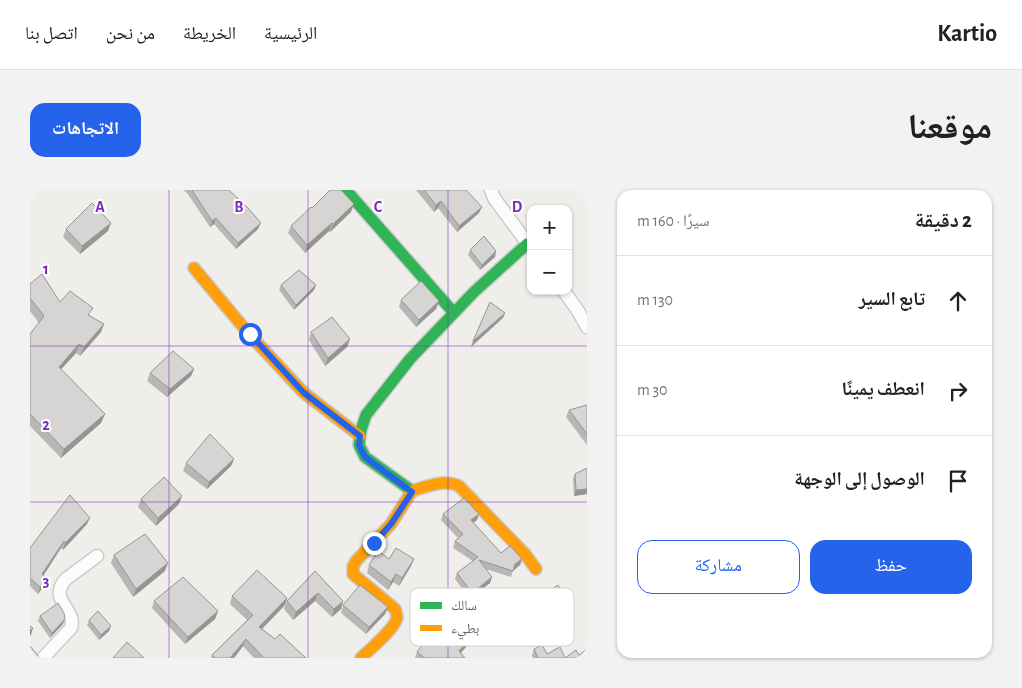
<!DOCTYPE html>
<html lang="ar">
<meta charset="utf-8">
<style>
:root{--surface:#fff;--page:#f2f2f2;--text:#202124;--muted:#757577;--line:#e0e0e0;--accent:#2563eb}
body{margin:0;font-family:"Alegreya Sans","Noto Naskh Arabic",sans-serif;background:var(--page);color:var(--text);direction:rtl}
.controls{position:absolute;right:15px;top:15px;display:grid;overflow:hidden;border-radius:10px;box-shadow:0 1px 4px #0004}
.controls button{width:45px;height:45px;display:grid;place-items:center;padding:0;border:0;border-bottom:1px solid var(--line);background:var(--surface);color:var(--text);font:25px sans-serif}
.stop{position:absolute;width:15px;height:15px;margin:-11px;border:4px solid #2563eb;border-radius:50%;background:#fff}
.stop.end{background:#2563eb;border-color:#fff;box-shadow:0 1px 5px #0008}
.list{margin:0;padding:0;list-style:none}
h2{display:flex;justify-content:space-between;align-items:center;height:65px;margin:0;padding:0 20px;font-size:21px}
h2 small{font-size:16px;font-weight:400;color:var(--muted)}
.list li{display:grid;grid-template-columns:32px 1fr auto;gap:15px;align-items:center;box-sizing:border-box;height:90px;padding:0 20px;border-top:1px solid var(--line)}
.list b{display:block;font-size:19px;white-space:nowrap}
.list em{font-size:16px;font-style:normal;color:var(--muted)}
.actions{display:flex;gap:10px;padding:15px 20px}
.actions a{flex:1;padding:11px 0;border:1px solid var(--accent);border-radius:15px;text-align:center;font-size:18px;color:var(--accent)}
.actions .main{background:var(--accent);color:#fff}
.icon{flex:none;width:28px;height:28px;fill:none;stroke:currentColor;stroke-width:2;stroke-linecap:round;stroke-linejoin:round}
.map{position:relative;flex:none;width:557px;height:468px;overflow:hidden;direction:ltr;border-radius:15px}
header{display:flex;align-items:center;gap:30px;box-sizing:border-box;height:70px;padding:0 25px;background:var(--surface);border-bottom:1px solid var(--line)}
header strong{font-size:24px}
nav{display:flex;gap:28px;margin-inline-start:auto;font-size:18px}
.intro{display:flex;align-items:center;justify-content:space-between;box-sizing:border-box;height:120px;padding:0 30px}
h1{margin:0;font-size:35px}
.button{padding:12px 22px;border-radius:15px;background:var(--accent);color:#fff;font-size:18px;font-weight:700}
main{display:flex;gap:30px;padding:0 30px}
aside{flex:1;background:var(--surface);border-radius:15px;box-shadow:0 1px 4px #0004}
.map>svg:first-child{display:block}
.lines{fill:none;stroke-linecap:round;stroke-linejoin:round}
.street-casing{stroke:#cbcccc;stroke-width:15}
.fast-casing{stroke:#cacacb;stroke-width:14}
.slow-casing{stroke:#cacacb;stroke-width:14}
.street{stroke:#fdfcfc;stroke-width:12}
.fast{stroke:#30b455;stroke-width:11}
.slow{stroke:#ff9f0a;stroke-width:11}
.wall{fill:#b8b7b5}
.shaded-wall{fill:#969594}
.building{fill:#d6d5d3;stroke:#969594}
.route{stroke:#2563eb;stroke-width:6}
.grid{fill:none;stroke:#7b2cbf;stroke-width:1;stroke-opacity:0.55}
.key{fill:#fff;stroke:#cfd0d2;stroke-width:1}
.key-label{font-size:14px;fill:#5f6368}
.grid-label{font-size:16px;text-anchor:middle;font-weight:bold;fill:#7b2cbf;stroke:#fff;stroke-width:4;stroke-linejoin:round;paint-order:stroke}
</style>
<header>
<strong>Kartio</strong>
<nav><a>الرئيسية</a><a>الخريطة</a><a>من نحن</a><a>اتصل بنا</a></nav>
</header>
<div class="intro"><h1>موقعنا</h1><a class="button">الاتجاهات</a></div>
<main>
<aside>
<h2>2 دقيقة<small>سيرًا · 160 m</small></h2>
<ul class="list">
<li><svg class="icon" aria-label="ahead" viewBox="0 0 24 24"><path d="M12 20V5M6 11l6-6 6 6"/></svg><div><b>تابع السير</b></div><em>130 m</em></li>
<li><svg class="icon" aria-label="right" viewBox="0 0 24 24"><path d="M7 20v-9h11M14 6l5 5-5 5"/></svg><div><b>انعطف يمينًا</b></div><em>30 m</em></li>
<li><svg class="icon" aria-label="arrive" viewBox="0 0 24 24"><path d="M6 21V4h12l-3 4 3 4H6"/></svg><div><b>الوصول إلى الوجهة</b></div></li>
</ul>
<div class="actions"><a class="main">حفظ</a><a>مشاركة</a></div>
</aside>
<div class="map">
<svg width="557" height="468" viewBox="0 0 557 468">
<rect width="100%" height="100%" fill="#efeeea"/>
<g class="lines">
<defs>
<path id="street" d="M 461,0 L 464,8 L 501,58
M 534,101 L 548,121 L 557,137
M 13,468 L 41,438 C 47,419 17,410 36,389 L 67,366"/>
<path id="fast" d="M 316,0 L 424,123
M 382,301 L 335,267 L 329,255 L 331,240 L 336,225 L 380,169 L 444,102 L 497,54"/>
<path id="slow" d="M 164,78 L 219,144 L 274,203 L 330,246
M 331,468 C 339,460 366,438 367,427 C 367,424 366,422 365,419 L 323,384 L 323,377 L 326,371 L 361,334 L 382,301 C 398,296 413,289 429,296 L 495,364 L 506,379"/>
</defs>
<use href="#street" class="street-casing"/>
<use href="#fast" class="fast-casing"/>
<use href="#slow" class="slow-casing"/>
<use href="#street" class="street"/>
<use href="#fast" class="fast"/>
<use href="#slow" class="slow"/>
</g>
<path class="wall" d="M 153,0 L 199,0 L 228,39 L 206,59 L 184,34 L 180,37 L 157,3 Z
M 386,0 L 436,0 L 449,23 L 427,42 L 408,18 L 404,22 Z
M 282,18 L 321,22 L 300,42 L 299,41 L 275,63 L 258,43 L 261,36 Z
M 36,39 L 78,41 L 50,64 L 33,47 Z
M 440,60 L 466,61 L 465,67 L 450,80 L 438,65 Z
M 0,94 L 30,112 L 60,126 L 74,134 L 71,142 L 50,166 L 46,163 L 31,179 L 75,224 L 71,233 L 31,268 L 0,236 L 0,144 L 9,133 L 0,121 Z
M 251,95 L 286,95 L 284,100 L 264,120 L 249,100 Z
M 371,110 L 409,111 L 406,119 L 386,137 L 369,117 Z
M 281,142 L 320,149 L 317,157 L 295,176 L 279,150 Z
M 164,179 L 161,186 L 137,207 L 117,191 L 120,183 Z
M 557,215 L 557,255 L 536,227 L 539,220 Z
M 204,269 L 201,276 L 177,299 L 153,281 L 156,273 Z
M 557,278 L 557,304 L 544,306 L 543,289 L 545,284 Z
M 111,309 L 149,314 L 126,336 L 108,317 Z
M 413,324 L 449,324 L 447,330 L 443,333 L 471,363 L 492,369 L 490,375 L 483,380 L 481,387 L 456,379 L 462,387 L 460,393 L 440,409 L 425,389 L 427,383 L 443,371 L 423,358 L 425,351 L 428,348 L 411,330 Z
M 57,334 L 33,360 L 31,358 L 13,385 L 17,389 L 15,395 L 8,404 L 0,396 L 0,358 Z
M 84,365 L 135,381 L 103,407 L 81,373 Z
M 359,369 L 384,369 L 381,376 L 369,396 L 363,392 L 358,400 L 337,383 L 339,375 Z
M 285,381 L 313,411 L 311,419 L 302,427 L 285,411 L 263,430 L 254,419 L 257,411 Z
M 202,406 L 257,408 L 255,415 L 232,439 L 245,449 L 276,468 L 224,468 L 213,456 L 204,468 L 181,468 L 182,465 L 217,430 L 200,414 Z
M 124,411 L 188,421 L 185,429 L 155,454 L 122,418 Z
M 499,414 L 539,426 L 510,444 L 496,421 Z
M 313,415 L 358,417 L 355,424 L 336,444 L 311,423 Z
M 10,426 L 33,434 L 20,448 L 8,431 Z
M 59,430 L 79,441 L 69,450 L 57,435 Z
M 445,443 L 443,449 L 431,463 L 435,468 L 385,468 L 387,462 L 413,448 Z
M 504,459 L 517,464 L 535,468 L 549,465 L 557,468 L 503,468 L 502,465 Z"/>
<path class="shaded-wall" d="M 411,11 L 408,18 L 404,22 L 406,15 Z
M 324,14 L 321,22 L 300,42 L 303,34 Z
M 452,17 L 449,23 L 427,42 L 429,36 Z
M 186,28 L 184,34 L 180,37 L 182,31 Z
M 81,33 L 78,41 L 50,64 L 52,56 Z
M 231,33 L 228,39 L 206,59 L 208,53 Z
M 302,33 L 299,41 L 275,63 L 277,55 Z
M 466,61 L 465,67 L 450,80 L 452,75 Z
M 286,95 L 284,100 L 264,120 L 266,115 Z
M 409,111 L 406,119 L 386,137 L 389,130 Z
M 475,123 L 473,128 L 441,157 L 443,151 Z
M 74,134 L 71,142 L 50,166 L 54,157 Z
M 320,149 L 317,157 L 295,176 L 298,168 Z
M 49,154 L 46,163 L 26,185 L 29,177 Z
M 164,179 L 161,186 L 137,207 L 140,199 Z
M 75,224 L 71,233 L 31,268 L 34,259 Z
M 204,269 L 201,276 L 177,299 L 179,292 Z
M 557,299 L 557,304 L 544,306 L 546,300 Z
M 152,306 L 149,314 L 126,336 L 128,328 Z
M 449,324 L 447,330 L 439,336 L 441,330 Z
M 60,328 L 57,334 L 33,360 L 35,353 Z
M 34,351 L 31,358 L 10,391 L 12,384 Z
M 384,369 L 381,376 L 369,396 L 372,388 Z
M 492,369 L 490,375 L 483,381 L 485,374 Z
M 138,373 L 135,381 L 103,407 L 106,399 Z
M 366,384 L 363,392 L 358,400 L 361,392 Z
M 462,387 L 460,393 L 440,409 L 442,403 Z
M 17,389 L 15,395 L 8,404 L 10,397 Z
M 288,403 L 285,411 L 263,430 L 266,422 Z
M 257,408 L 255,415 L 226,445 L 229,437 Z
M 313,411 L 311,419 L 302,427 L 304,419 Z
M 358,417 L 355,424 L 336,444 L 339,437 Z
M 542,418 L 539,426 L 510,444 L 513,436 Z
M 188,421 L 185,429 L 155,454 L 158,447 Z
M 35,429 L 33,434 L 20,448 L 22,443 Z
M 81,436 L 79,441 L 69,450 L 71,445 Z
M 3,438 L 1,445 L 0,446 L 0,441 Z
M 445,443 L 443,449 L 427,467 L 429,461 Z
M 216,449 L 213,456 L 204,468 L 200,468 Z"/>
<path class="building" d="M 162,0 L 199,0 L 218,18 L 231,33 L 208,53 L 186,28 L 182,31 Z
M 300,0 L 311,0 L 324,14 L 303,34 L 302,33 L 277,55 L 261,36 L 281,17 L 282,18 Z
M 394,0 L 436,0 L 452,17 L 429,36 L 411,11 L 406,15 Z
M 62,13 L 81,33 L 52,56 L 36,39 Z
M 454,46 L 466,61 L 452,75 L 440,60 Z
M 269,80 L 286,95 L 266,115 L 251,95 Z
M 12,84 L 30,112 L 40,101 L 63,118 L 58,125 L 74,134 L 54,157 L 49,154 L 29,177 L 75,224 L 34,259 L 0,224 L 0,144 L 14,126 L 0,108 L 0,94 Z
M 391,91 L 409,111 L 389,130 L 371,110 Z
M 460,112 L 475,123 L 443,151 Z
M 302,127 L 320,149 L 298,168 L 281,142 Z
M 143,161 L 164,179 L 140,199 L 120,183 Z
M 557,215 L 557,244 L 539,220 Z
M 180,244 L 204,269 L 179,292 L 156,273 Z
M 557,278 L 557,299 L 546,300 L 545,284 Z
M 134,287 L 152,306 L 128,328 L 111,309 Z
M 40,305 L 60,328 L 35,353 L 34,351 L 12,384 L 17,389 L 10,397 L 0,388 L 0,358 Z
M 434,308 L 449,324 L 441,330 L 471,363 L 480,356 L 492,369 L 485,374 L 483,381 L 449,370 L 462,387 L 442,403 L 427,383 L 448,367 L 425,351 L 433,344 L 413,324 Z
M 115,344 L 138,373 L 106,399 L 84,365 Z
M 366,358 L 384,369 L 372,388 L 366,384 L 361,392 L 339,375 L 348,361 L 359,369 Z
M 227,380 L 257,408 L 229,437 L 245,449 L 250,444 L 276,468 L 234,468 L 216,449 L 200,468 L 185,468 L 182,465 L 223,425 L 202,406 Z
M 285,381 L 313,411 L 304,419 L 288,403 L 266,422 L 257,411 Z
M 153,387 L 188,421 L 158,447 L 124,411 Z
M 330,395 L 358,417 L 339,437 L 313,415 Z
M 528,395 L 542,418 L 513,436 L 499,414 Z
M 28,413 L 34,423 L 35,429 L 22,443 L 10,426 Z
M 68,421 L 81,436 L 71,445 L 59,430 Z
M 430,429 L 445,443 L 429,461 L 435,468 L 395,468 L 387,462 L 402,441 L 413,448 Z
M 0,436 L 3,438 L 0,441 Z
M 97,452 L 114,468 L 83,468 Z
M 512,455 L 517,464 L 530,457 L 535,468 L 546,460 L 549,465 L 557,459 L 557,468 L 508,468 L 504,459 Z
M 0,456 L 10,468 L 0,468 Z"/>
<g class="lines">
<path class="route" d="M 220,144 L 274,203 L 330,246 L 329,255 L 335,267 L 382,302 L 361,334 L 344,353"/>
</g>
<path class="grid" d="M 139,0 L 139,468M 278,0 L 278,468M 418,0 L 418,468M 0,156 L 557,156M 0,312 L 557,312"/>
<rect x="380" y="398" width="164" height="58" rx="8" class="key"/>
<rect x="390" y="412" width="22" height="7" fill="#30b455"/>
<rect x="390" y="435" width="22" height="6" fill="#ff9f0a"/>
<g class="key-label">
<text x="421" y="420">سالك</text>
<text x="421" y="443">بطيء</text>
</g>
<g class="grid-label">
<text x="70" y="22">A</text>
<text x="209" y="22">B</text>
<text x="348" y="22">C</text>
<text x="487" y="22">D</text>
<text x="16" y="84">1</text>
<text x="16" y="240">2</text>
<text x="16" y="396">3</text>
</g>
</svg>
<div class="controls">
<button>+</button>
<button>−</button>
</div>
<div class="stop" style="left:220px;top:144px"></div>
<div class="stop end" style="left:344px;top:353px"></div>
</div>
</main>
